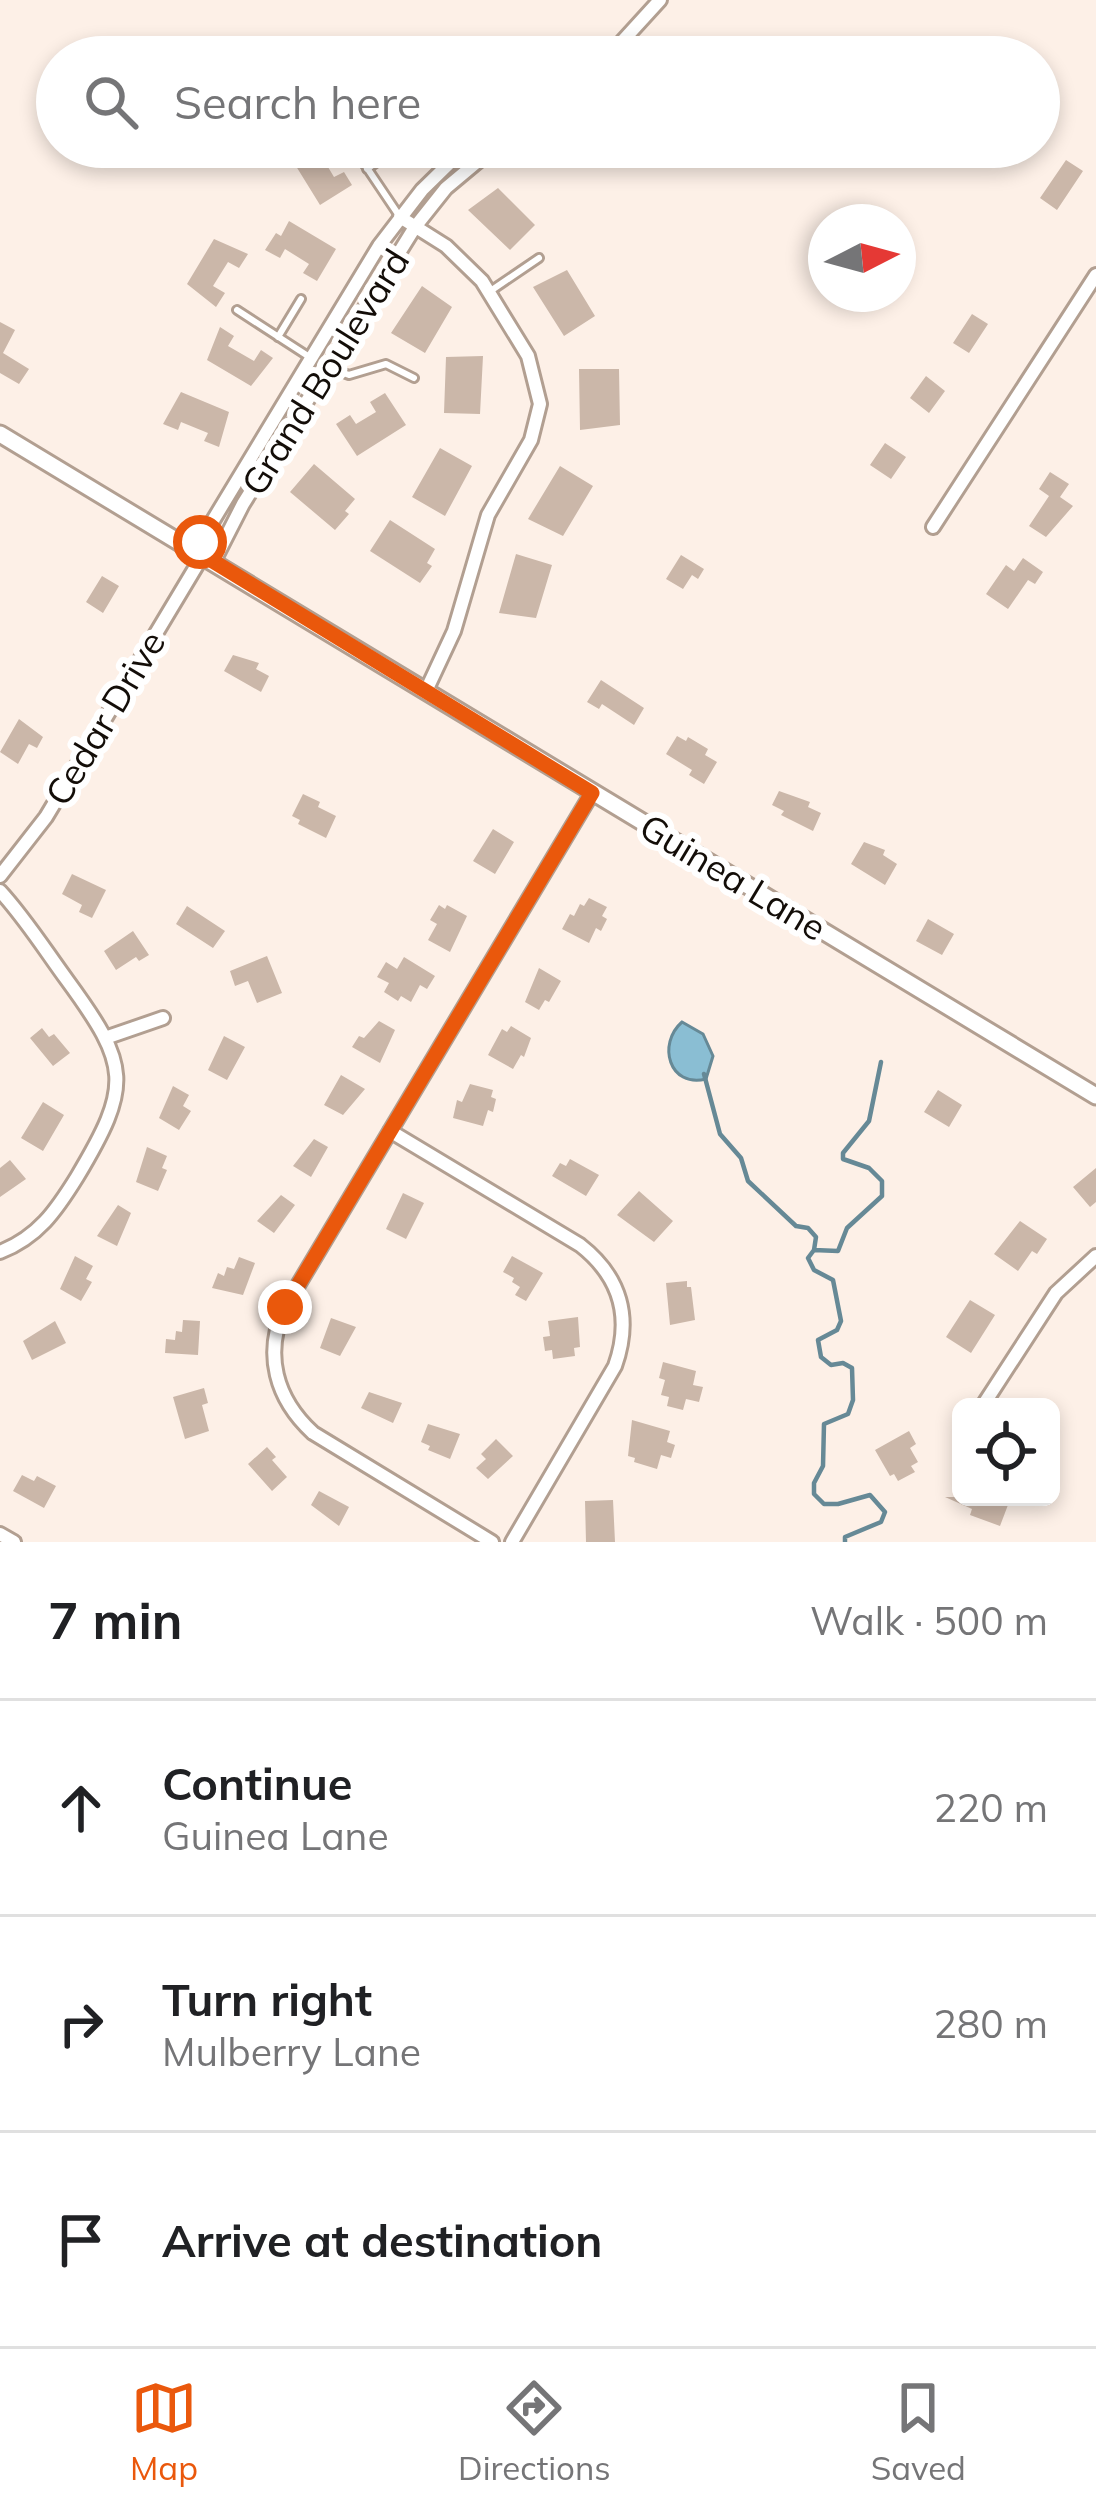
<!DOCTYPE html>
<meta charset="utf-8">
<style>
:root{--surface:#fff;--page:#f6f6f6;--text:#202124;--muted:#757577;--line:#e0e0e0;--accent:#ea580c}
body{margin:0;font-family:Mulish,sans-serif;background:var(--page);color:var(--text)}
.controls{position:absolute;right:36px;bottom:36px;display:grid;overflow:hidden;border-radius:18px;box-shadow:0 6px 18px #0003}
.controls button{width:108px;height:108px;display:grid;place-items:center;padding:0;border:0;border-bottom:3px solid var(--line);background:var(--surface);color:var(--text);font:60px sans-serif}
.compass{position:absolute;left:808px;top:204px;width:108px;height:108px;border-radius:50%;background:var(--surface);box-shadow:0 6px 18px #0003;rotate:84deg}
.stop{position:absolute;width:36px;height:36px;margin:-27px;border:9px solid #ea580c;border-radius:50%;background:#fff}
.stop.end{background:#ea580c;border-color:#fff;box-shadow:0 3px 12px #0008}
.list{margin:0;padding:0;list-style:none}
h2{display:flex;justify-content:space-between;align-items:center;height:156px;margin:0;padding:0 48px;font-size:51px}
h2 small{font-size:39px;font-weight:400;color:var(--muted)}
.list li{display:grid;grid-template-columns:78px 1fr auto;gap:36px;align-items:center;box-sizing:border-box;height:216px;padding:0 48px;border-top:3px solid var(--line)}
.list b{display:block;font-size:45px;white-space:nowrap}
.list p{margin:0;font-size:39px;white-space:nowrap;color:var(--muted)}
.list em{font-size:39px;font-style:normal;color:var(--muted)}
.icon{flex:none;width:66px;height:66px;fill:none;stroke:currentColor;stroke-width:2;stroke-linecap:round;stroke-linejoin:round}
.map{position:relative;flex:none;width:1096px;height:1542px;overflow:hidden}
.search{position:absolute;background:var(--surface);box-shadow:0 6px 18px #0003;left:36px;right:36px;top:36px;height:132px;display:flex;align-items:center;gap:30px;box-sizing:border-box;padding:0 42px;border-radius:66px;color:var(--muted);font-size:45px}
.sheet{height:804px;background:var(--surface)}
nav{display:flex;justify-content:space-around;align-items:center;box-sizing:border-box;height:168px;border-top:3px solid var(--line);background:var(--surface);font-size:33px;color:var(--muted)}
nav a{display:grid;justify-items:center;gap:6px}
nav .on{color:var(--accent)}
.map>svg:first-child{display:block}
.water{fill:#8abed3;stroke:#668996;stroke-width:3}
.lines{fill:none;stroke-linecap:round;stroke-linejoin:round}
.stream{stroke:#668996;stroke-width:4.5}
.building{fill:#cbb7a9}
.service-casing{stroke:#b29f91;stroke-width:12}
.minor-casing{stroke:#b29f91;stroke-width:18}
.tertiary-casing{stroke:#b29f91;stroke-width:21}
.service{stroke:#fff;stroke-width:6}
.minor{stroke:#fff;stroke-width:12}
.tertiary{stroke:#fff;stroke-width:15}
.route{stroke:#ea580c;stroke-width:15}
.labels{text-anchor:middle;stroke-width:12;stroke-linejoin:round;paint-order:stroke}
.street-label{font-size:36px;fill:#130d08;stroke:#fff}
</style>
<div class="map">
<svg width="1096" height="1542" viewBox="0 0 1096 1542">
<rect width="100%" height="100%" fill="#fdf0e7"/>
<path class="water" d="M 682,1022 L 703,1034 L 713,1056 L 706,1079 C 669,1088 657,1044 682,1022 Z"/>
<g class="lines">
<path class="stream" d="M 704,1074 L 720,1134 L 741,1158 L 748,1181 L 796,1226 L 808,1228 L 816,1237 L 814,1250
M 845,1542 L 845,1537 L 881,1522 L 885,1512 L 870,1495 L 838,1504 L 824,1504 L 814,1494 L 814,1483 L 823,1466 L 824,1424 L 848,1414 L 853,1400 L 852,1368 L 843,1363 L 831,1365 L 821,1357 L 818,1340 L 837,1330 L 841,1321 L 833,1280 L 814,1270 L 808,1258 L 814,1250 L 838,1251 L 847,1228 L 882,1196 L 882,1181 L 869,1168 L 843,1159 L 843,1153 L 869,1121 L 881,1062"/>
</g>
<path class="building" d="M 309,147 L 316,147 L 334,177 L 344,172 L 352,185 L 320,205 L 291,158 Z
M 1066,160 L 1083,171 L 1057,210 L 1040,198 Z
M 498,188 L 535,225 L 510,250 L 468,210 Z
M 289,221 L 336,249 L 317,281 L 303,273 L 309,264 L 285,249 L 280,258 L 265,250 L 276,233 L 281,236 Z
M 214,239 L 248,254 L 239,268 L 228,262 L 213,286 L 225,293 L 216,307 L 187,284 Z
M 567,270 L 595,316 L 564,336 L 533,287 Z
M 422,286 L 452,307 L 425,353 L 391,333 Z
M 972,314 L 988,324 L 969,353 L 953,343 Z
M 0,322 L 15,330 L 3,353 L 29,369 L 19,384 L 0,373 Z
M 220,327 L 234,336 L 228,346 L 254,361 L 261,350 L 273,358 L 251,386 L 207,360 Z
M 483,356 L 480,414 L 444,413 L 446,357 Z
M 579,369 L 619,369 L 620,425 L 580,430 Z
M 926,376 L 945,391 L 929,413 L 910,398 Z
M 181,392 L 229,412 L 219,447 L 204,441 L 208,433 L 181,422 L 178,430 L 163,424 Z
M 385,393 L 406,425 L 357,456 L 336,424 L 350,415 L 356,424 L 376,412 L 370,402 Z
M 885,443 L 906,457 L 891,479 L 870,465 Z
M 440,448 L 472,466 L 445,516 L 412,497 Z
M 314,464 L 355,499 L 345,511 L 349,514 L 335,530 L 290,492 Z
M 560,466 L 593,486 L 563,536 L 528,519 Z
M 1050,472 L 1069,484 L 1060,497 L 1073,506 L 1046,537 L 1029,526 L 1049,496 L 1039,489 Z
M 390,520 L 435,549 L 427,563 L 432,566 L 420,583 L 370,551 Z
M 516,554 L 552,565 L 536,618 L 499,613 Z
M 681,555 L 704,569 L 698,579 L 692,575 L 683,589 L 666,579 Z
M 1023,558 L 1043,572 L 1035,584 L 1028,580 L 1008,609 L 986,594 L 1006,565 L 1014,571 Z
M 102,576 L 119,586 L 103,613 L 86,602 Z
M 233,655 L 259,663 L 256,669 L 269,676 L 261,692 L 224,671 Z
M 601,680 L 644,708 L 634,725 L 602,704 L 599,709 L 587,702 Z
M 19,719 L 43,737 L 37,748 L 29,744 L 18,764 L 0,752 Z
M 677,736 L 686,741 L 688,737 L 708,749 L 705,755 L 717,762 L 704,784 L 689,775 L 692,770 L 666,754 Z
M 779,791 L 810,802 L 808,807 L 821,813 L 813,831 L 781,815 L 784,811 L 772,805 Z
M 303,794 L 320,802 L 318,807 L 336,816 L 326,838 L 298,824 L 300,820 L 292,816 Z
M 493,829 L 514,842 L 495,874 L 473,861 Z
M 864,842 L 885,850 L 883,855 L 897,864 L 885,885 L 851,864 Z
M 72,874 L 106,890 L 92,918 L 79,912 L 82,905 L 62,894 Z
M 589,898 L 607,907 L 602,916 L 607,919 L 601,931 L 596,928 L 589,943 L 562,929 L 570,914 L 574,916 L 580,904 L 584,906 Z
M 439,905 L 445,909 L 447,905 L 467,916 L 450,952 L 428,940 L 437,924 L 430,920 Z
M 187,906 L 225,931 L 213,948 L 176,924 Z
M 928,919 L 954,934 L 942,955 L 916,941 Z
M 133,931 L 149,955 L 139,961 L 136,957 L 116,970 L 104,951 Z
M 267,956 L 282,993 L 257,1003 L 248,981 L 235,986 L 230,971 Z
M 404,957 L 435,976 L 427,989 L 420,985 L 411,1002 L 401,996 L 398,1001 L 384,992 L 389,983 L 377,977 L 386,962 L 397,969 Z
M 539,968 L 561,981 L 549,1002 L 545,1000 L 539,1010 L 525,1002 Z
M 379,1021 L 395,1030 L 380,1063 L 352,1047 L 359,1036 L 364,1038 Z
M 511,1026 L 531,1038 L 524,1057 L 521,1055 L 513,1069 L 488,1055 L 502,1029 L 507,1032 Z
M 42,1028 L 49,1037 L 54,1034 L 70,1053 L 53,1066 L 30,1038 Z
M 224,1036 L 245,1047 L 227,1080 L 208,1070 Z
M 341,1075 L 365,1089 L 343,1115 L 324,1105 Z
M 470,1084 L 493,1090 L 491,1097 L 496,1099 L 493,1112 L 488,1110 L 483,1126 L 453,1118 L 457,1100 L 462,1102 Z
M 173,1086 L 189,1095 L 183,1106 L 191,1111 L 179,1130 L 159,1118 Z
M 938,1090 L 962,1105 L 949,1127 L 924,1112 Z
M 43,1102 L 64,1115 L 43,1151 L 21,1138 Z
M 314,1139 L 328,1147 L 311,1177 L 293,1166 Z
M 147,1147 L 167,1156 L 162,1168 L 167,1170 L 158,1191 L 136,1182 Z
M 570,1159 L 599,1175 L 586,1196 L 552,1176 L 560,1163 L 566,1166 Z
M 10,1160 L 26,1179 L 0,1197 L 0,1168 Z
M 1096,1168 L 1096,1202 L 1090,1207 L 1073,1187 Z
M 639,1191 L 673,1221 L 654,1242 L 617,1215 Z
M 403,1193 L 424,1203 L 406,1239 L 386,1229 Z
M 281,1195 L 295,1205 L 274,1233 L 257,1221 Z
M 118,1205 L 131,1213 L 117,1246 L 97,1236 Z
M 1020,1221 L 1047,1239 L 1037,1254 L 1032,1251 L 1018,1271 L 994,1254 Z
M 75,1256 L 93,1266 L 86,1279 L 92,1282 L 81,1301 L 60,1289 Z
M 512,1256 L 543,1273 L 526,1301 L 515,1295 L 520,1287 L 512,1282 L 514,1278 L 503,1272 Z
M 239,1257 L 255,1263 L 243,1295 L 212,1288 L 218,1273 L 224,1276 L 227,1267 L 234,1269 Z
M 687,1281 L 687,1287 L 691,1287 L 695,1320 L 670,1325 L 666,1283 Z
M 970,1300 L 995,1315 L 971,1353 L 946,1337 Z
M 578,1317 L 580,1347 L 574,1348 L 575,1356 L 553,1359 L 552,1350 L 545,1351 L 543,1337 L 550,1336 L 548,1321 Z
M 331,1318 L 356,1327 L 340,1356 L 320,1348 Z
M 183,1320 L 200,1321 L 198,1355 L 165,1353 L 166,1339 L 175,1340 L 176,1331 L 182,1332 Z
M 55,1321 L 66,1343 L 32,1360 L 23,1341 Z
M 663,1362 L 696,1371 L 693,1385 L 703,1387 L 699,1402 L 686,1399 L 683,1410 L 667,1406 L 669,1397 L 661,1395 L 665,1380 L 659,1378 Z
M 204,1388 L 208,1403 L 202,1405 L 209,1431 L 185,1439 L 173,1397 Z
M 369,1392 L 402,1403 L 393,1423 L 361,1408 Z
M 632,1420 L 670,1431 L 667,1442 L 675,1445 L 671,1458 L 661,1455 L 657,1469 L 634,1462 L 635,1458 L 628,1456 Z
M 428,1424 L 460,1434 L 450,1459 L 428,1450 L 430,1446 L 421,1442 Z
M 909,1431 L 916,1444 L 910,1448 L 918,1462 L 911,1466 L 915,1472 L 898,1481 L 894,1474 L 890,1476 L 875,1450 Z
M 496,1439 L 513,1456 L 488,1479 L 476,1468 L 486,1459 L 481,1454 Z
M 267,1447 L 276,1457 L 272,1460 L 287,1477 L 272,1491 L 248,1464 Z
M 22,1475 L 34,1481 L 37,1476 L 56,1486 L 44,1508 L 13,1491 Z
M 319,1491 L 349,1507 L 339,1526 L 311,1505 Z
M 945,1497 L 1011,1497 L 1000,1526 L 970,1515 L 972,1509 Z
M 613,1500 L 615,1542 L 586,1542 L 585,1501 Z"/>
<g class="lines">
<defs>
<path id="service" d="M 353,147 L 400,217
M 367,169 L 398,147
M 489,292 L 539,258
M 237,310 L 311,358
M 278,337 L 301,299
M 330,368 L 349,375 L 386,364 L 414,378"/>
<path id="minor" d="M 608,57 L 660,0
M 400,217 L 446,246 L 482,281 L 528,356 L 540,404 L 531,440 L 488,515 L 454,631 L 426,691
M 933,527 L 1096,275
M 203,555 L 217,555 L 243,504 L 415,227 L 446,188 L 495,147
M 203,555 L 200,542 L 379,246 L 422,190 L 466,147
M 0,876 L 46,817 L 203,555
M 0,891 C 25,918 45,950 67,980 C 130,1066 132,1085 77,1177 C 56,1211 38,1237 0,1252
M 108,1037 L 163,1018
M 390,1131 L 580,1245 C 621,1277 632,1318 615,1366 L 512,1542
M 982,1407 L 1056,1293 L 1096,1256
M 0,1534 L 14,1542
M 492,1542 L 313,1433 C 276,1399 263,1354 285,1307 L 592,793"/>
<path id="tertiary" d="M 0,434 L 1096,1096"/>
</defs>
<use href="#service" class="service-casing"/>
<use href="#minor" class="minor-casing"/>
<use href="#tertiary" class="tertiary-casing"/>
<use href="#service" class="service"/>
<use href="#minor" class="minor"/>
<use href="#tertiary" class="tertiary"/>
</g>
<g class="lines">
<path class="route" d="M 200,542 L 203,555 L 592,793 L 285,1307"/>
</g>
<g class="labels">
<g class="street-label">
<text transform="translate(325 372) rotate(-58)" y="13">Grand Boulevard</text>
<text transform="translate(105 718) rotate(-59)" y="13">Cedar Drive</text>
<text transform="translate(733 877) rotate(31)" y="13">Guinea Lane</text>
</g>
</g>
</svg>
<div class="controls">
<button><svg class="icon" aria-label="locate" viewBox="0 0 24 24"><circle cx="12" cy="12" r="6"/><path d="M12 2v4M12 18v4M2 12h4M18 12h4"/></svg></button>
</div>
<svg class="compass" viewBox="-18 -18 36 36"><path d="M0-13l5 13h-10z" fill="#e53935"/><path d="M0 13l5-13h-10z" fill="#757577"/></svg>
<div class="stop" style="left:200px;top:542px"></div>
<div class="stop end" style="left:285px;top:1307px"></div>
<div class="search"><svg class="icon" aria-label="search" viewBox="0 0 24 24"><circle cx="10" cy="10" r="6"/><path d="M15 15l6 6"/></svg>Search here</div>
</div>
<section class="sheet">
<h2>7 min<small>Walk · 500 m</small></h2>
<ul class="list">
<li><svg class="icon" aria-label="ahead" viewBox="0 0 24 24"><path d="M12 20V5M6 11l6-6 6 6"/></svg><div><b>Continue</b><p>Guinea Lane</p></div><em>220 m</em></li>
<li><svg class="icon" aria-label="right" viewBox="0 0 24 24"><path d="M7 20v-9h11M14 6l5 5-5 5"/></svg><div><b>Turn right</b><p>Mulberry Lane</p></div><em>280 m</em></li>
<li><svg class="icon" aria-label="arrive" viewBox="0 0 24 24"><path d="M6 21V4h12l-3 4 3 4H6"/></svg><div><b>Arrive at destination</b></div></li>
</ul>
</section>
<nav>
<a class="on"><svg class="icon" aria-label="map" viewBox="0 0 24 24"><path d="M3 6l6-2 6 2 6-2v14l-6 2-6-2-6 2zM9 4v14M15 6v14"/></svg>Map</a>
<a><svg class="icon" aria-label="directions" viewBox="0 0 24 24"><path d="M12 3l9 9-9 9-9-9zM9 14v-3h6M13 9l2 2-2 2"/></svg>Directions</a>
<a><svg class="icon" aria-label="saved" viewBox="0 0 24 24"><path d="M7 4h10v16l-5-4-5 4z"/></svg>Saved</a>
</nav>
